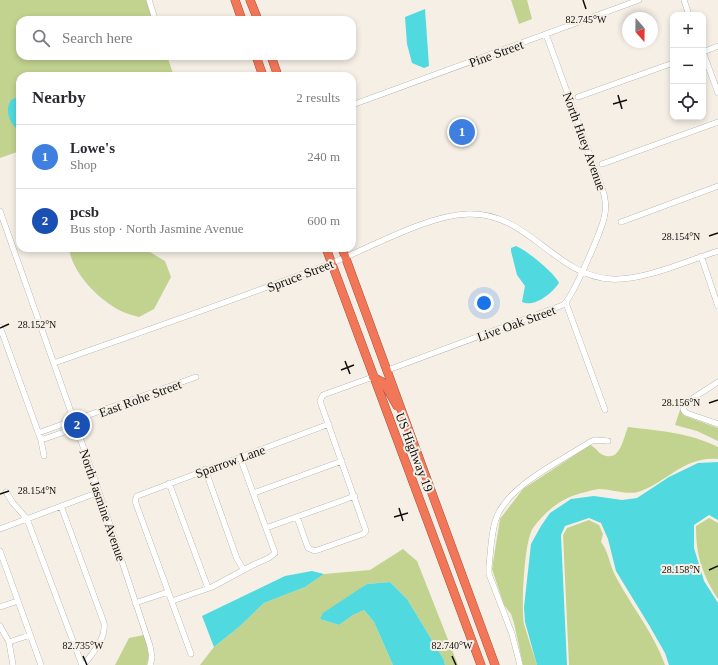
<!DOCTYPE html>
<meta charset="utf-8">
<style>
:root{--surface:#fff;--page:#f7f7f7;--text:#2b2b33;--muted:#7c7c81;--line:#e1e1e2;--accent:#7c3aed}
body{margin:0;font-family:"Times New Roman",serif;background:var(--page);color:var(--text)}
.controls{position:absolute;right:12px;top:12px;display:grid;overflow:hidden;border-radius:8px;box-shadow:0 2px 6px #0003}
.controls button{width:36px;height:36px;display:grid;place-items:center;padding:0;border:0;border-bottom:1px solid var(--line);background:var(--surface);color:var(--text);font:20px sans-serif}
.compass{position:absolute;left:622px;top:12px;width:36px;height:36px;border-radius:50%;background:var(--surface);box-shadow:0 2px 6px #0003;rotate:160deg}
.you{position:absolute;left:484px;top:303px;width:14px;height:14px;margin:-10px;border:3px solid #fff;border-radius:50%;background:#1a73e8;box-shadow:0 0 0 6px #1a73e833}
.badge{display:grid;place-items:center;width:26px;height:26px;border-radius:50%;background:var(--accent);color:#fff;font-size:13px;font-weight:700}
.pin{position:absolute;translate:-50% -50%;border:2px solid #fff;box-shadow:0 1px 4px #0006}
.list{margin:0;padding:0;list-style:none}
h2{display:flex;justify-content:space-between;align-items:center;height:52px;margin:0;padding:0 16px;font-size:17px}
h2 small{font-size:13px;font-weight:400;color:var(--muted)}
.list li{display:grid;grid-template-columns:26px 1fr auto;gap:12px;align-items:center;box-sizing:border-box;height:64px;padding:0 16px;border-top:1px solid var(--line)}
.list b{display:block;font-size:15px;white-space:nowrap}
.list p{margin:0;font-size:13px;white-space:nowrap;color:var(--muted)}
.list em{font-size:13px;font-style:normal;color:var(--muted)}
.icon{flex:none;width:22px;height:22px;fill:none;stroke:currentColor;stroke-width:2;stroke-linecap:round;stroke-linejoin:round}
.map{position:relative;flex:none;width:718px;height:665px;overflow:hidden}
.search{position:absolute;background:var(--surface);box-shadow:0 2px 6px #0003;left:16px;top:16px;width:340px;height:44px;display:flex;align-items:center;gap:10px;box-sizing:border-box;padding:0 14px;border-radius:12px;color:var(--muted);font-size:15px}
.panel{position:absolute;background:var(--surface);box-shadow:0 2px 6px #0003;left:16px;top:72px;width:340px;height:180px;border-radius:12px}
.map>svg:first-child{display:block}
.green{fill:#c2d38f}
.water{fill:#50d9df}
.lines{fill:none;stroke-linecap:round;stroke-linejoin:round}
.minor-casing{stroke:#9e988f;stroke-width:6}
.highway-casing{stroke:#a3523e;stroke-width:9}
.minor{stroke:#fff;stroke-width:5.5}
.highway{stroke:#f27759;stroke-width:8}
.ticks{fill:none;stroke:#100e0b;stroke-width:1.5}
.labels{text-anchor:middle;stroke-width:4;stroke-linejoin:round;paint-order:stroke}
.street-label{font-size:13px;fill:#100e0b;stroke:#f5efe6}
.ticks-label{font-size:10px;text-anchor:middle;fill:#100e0b;stroke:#f5efe6;stroke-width:4;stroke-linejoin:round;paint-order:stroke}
</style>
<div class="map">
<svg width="718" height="665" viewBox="0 0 718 665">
<rect width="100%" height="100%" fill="#f5efe6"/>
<path class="green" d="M 0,0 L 146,0 L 153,20 L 20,20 L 20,56 L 167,56 L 174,76 L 20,76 L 20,151 L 0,158 Z
M 511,0 L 527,0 L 532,19 L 519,24 Z
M 69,248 L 143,248 L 165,261 L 171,277 L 154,309 L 139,317 C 133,315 127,314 121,311 C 99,300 72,273 69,248 Z
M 681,407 L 682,413 L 685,416 L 718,428 L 718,441 L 697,431 L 675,425 Z
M 628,427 C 661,431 687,432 718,447 L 718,459 C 685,456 668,481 641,491 C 628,496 612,489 599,489 C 592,490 582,493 575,495 C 559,500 543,514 533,528 C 524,541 521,608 524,624 C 528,638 533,652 537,665 L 523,665 L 514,623 L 511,614 L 504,605 L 492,569 L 500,519 L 523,489 L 590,445 C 596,447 598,453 603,455 C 621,462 623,438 628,427 Z
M 709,518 L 718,523 L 718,599 C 702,574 696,556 696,526 Z
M 589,520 L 599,525 L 603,534 L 601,542 C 608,551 609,562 614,573 C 630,605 653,631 665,665 L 569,665 L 563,535 L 567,528 Z
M 403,549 L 417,561 L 458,665 L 445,665 L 444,660 L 407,599 L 390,582 L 367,584 L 320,619 L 339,625 L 353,615 L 364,610 L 374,622 L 393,665 L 200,665 L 214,647 L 239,627 L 264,603 L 305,587 L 324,574 L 370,570 Z
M 144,635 L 149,654 L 147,665 L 115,665 L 129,638 Z"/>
<path class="water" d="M 425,9 L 429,66 L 424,68 L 412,63 L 407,44 L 405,17 Z
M 20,96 L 20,131 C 10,125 4,111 11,100 Z
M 516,246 C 526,250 555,273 559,283 C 552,293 535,308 522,302 L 525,286 L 517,275 L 511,251 L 511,248 Z
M 718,462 L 718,520 L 709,515 L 694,525 L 694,548 L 704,581 L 718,603 L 718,665 L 669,665 L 665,653 L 649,625 L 616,571 L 608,539 L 601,523 L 589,518 L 565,526 L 561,535 L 567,665 L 537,665 L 525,622 L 524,607 L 531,544 L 541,526 L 550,513 L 571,499 L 594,496 L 622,500 L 637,498 L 669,477 L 698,463 Z
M 312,571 L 324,574 L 305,587 L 264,603 L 239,627 L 214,647 L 202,616 L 285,576 Z
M 390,582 L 407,599 L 444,660 L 445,665 L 393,665 L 374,622 L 364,610 L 353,615 L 339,625 L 320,619 L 323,613 L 367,584 Z"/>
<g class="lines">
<defs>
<path id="minor" d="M 149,0 L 155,19
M 684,0 L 689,15
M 718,46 L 703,52 L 718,93
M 578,97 L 673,63
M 352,105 L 639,0
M 602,164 L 718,122
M 0,211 L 96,483 L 150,646 L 152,658 L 150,665
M 621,222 L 718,186
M 701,256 L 718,306
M 566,303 L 605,410
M 0,327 L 41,440 L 44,456
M 54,363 C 147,330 241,298 334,262 C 372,247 428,215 468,214 C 529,212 553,275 611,279 C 643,281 687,261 718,251
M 388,370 L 563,305 C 572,299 604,226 605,213 C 607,201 603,190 599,180 L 546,34
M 718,382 L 687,402 L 683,409 L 686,413 L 718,424
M 38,433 L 196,377
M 41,440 L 76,428
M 205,469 L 237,559 L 244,570
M 169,483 L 208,588
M 6,492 L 13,503 L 27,519 L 82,665
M 254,493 L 342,461
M 61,506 L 104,623 C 106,639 93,652 84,665
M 297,517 L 308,548 L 315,551 L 363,534 L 366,531 L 320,401 L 323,395 L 373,377
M 266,528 L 355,496
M 0,529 L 99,492
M 0,551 L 41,665
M 172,601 L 212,587 L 255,564 L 269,558 L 275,553 L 240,457
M 135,603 L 168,592
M 0,607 L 18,601
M 0,626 L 9,642 L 13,665
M 9,642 L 30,635
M 191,654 L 135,501 L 137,496 L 329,424
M 520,665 L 512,634 L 489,574 L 489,566 C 491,550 491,529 498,514 C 513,483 561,461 590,442 L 595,440 L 608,441"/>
<path id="highway" d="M 235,0 L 242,20
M 250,0 L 258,20
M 256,56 L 263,76
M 271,56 L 278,76
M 326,248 L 481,665
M 342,248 L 495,665
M 373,377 L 384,383 L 397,406"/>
</defs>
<use href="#minor" class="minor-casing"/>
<use href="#highway" class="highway-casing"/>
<use href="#minor" class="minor"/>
<use href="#highway" class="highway"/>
</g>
<path class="ticks" d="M 583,0 L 586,9M 618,95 L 622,109M 613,104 L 627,100M 709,236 L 718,233M 0,328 L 9,324M 345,361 L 350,374M 341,370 L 354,365M 709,403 L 718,400M 0,494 L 9,491M 399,508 L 403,521M 394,517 L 408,513M 709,570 L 718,566M 83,656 L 87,665M 452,656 L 456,665"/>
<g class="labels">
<g class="street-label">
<text transform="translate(496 53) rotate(-20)" y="5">Pine Street</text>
<text transform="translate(585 141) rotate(70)" y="5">North Huey Avenue</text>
<text transform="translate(300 275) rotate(-21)" y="5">Spruce Street</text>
<text transform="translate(516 323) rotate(-20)" y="5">Live Oak Street</text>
<text transform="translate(140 398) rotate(-20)" y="5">East Rohe Street</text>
<text transform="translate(415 452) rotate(69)" y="5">US Highway 19</text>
<text transform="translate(230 461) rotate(-20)" y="5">Sparrow Lane</text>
<text transform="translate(103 505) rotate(71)" y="5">North Jasmine Avenue</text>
</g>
</g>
<g class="ticks-label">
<text x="586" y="23">82.745°W</text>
<text x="681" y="240">28.154°N</text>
<text x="37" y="328">28.152°N</text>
<text x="681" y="406">28.156°N</text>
<text x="37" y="494">28.154°N</text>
<text x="681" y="573">28.158°N</text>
<text x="83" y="649">82.735°W</text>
<text x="452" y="649">82.740°W</text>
</g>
</svg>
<div class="controls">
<button>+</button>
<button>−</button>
<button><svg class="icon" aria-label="locate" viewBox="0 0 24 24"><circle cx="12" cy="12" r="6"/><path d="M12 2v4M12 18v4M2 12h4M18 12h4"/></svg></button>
</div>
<svg class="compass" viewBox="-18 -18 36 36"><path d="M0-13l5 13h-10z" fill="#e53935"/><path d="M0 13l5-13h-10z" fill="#7c7c81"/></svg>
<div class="you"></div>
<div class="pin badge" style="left:462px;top:132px;background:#3f7fe0">1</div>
<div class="pin badge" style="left:77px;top:425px;background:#1a4fb4">2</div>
<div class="search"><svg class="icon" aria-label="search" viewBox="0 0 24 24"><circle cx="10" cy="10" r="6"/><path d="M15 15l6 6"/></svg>Search here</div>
<section class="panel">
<h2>Nearby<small>2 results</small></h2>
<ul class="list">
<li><span class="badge" style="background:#3f7fe0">1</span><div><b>Lowe's</b><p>Shop</p></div><em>240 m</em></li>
<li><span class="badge" style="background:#1a4fb4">2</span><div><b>pcsb</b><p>Bus stop · North Jasmine Avenue</p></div><em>600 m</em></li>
</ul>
</section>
</div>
